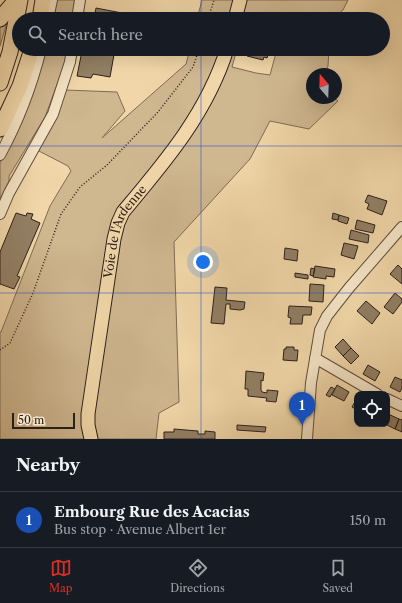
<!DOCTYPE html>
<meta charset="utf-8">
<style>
:root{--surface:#171b24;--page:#20242c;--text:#f1f3f6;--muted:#9ea1a6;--line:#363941;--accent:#d93025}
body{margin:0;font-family:"Libre Caslon Text",serif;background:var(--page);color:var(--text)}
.controls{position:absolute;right:12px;bottom:12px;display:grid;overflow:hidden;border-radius:8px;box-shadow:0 4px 16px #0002}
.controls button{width:36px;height:36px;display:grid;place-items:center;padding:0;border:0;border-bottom:1px solid var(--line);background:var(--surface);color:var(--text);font:20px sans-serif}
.compass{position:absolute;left:306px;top:68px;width:36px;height:36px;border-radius:50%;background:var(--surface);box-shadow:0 4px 16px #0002;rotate:341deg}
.scale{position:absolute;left:12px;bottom:10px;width:63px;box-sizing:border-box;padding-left:4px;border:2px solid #2c201b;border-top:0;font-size:11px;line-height:14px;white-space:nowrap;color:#2c201b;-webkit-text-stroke:3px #f5e4c6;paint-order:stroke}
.you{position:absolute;left:203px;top:262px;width:14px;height:14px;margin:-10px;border:3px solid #fff;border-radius:50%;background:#1a73e8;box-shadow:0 0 0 6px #1a73e833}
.badge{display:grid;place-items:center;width:26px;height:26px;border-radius:50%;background:var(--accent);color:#fff;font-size:13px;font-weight:700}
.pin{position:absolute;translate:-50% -33px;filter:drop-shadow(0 1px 2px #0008)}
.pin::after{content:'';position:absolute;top:21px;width:14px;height:12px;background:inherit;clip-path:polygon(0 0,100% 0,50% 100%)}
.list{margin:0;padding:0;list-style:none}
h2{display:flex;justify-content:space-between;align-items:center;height:52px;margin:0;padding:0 16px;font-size:17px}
h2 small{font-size:13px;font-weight:400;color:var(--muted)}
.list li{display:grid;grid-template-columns:26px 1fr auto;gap:12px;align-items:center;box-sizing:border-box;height:56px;padding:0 16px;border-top:1px solid var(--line)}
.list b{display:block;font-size:15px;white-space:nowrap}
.list p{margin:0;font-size:13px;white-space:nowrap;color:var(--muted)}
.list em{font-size:13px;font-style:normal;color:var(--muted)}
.icon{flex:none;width:22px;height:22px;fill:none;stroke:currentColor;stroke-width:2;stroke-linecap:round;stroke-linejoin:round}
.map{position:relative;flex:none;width:402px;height:439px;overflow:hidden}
.search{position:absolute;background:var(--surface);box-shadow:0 4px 16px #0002;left:12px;right:12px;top:12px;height:44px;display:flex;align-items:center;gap:10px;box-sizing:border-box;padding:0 14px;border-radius:22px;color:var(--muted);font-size:15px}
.sheet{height:108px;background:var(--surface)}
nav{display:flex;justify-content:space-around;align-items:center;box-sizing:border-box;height:56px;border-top:1px solid var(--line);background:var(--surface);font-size:11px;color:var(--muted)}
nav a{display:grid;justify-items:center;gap:2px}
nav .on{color:var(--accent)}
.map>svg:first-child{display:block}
.green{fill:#cfb790;stroke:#7e6c56}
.building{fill:#927f64;stroke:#2c201b}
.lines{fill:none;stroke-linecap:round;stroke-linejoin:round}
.minor-casing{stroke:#5d4e3e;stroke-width:12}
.major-casing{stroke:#2c201b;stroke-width:15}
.highway-casing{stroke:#2c201b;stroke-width:17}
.path{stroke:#2c201b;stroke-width:1.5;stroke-dasharray:1 2;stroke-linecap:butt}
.minor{stroke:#f5e4c6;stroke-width:10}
.major{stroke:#f0d6a8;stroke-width:13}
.highway{stroke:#f0d6a8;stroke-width:15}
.grid{fill:none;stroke:#1d4ed8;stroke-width:1;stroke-opacity:0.55}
.labels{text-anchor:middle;stroke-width:3.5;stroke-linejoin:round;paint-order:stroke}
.street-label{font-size:12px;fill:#2c201b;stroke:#f5e4c6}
</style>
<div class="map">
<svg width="402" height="439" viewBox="0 0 402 439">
<rect width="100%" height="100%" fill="#f0d6a8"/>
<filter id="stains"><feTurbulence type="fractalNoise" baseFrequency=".005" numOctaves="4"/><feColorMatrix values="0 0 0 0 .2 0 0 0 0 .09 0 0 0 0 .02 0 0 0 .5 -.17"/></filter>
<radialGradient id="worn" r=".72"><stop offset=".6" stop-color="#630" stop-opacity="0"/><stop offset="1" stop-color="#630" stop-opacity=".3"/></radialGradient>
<path class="green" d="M 55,0 L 76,0 L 75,19 L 52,19 Z
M 202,0 L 348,0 L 343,10 L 333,19 L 197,19 Z
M 8,19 L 0,46 L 0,23 Z
M 45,49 L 69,49 L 62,71 L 45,117 L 9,176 L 9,181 L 0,199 L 0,163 L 7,150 Z
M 190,49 L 237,49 L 232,67 L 256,73 L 270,75 L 277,49 L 329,49 L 328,66 L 325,74 L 312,74 L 312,98 L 334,98 L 338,101 L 309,129 L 270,121 L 250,159 L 174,242 L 179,402 L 159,413 L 156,439 L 0,439 L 0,332 L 1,332 L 50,206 L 71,171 L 68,166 L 37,150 L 65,90 L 117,92 L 125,111 L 102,138 L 186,64 Z"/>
<path class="building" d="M 96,8 L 122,13 L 121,19 L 94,19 Z
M 87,49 L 115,49 L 110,77 L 93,74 L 91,78 L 77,76 L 82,51 L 87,52 Z
M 246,49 L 248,50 L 270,49 L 267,58 L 264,57 L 263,60 L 247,56 L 247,54 L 245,53 Z
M 368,195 L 387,201 L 382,215 L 367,209 L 369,204 L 365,202 Z
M 16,213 L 26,216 L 27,213 L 33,214 L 31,219 L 40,223 L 17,276 L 20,277 L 14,289 L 0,284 L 0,252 Z
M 333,213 L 339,215 L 338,220 L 332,219 Z
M 339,215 L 349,218 L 347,224 L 338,221 Z
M 357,220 L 375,225 L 373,233 L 355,229 Z
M 351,230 L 369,235 L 368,243 L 349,239 Z
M 344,243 L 358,246 L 354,259 L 341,255 Z
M 285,248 L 298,250 L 297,261 L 284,259 Z
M 398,265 L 402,269 L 402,284 L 390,274 Z
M 315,266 L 335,269 L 334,277 L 326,276 L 326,279 L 313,277 Z
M 311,268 L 315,269 L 313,276 L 310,275 Z
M 295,273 L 308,275 L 308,279 L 295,277 Z
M 310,284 L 324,285 L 323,302 L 309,301 Z
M 215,287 L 227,288 L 226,300 L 245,302 L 244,309 L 240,310 L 230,309 L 230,304 L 226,304 L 224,324 L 211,323 Z
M 395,293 L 402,299 L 402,302 L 393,314 L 384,307 Z
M 366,301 L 380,313 L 372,324 L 357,311 Z
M 289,306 L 312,307 L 311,315 L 303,315 L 302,324 L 290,324 L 291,318 L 288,317 Z
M 343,339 L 351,348 L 343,356 L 335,347 Z
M 286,347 L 294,347 L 294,350 L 298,350 L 297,361 L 283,360 L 284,349 L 286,349 Z
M 351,348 L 359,356 L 351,364 L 343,356 Z
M 368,365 L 380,372 L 375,381 L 363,374 Z
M 246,371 L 264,373 L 263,381 L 261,380 L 261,390 L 262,392 L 267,393 L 267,390 L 278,391 L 276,402 L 266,401 L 267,398 L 248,396 L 248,389 L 245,389 Z
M 395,377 L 402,380 L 402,388 L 400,392 L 390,387 Z
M 337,385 L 349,392 L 344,401 L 332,395 Z
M 331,387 L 335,389 L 330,397 L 326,395 Z
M 357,398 L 357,410 L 352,407 Z
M 388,414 L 399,419 L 395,429 L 385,424 L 387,424 Z
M 399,419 L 402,420 L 402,432 L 395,429 Z
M 237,425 L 266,427 L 265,432 L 237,430 Z
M 174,429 L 198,431 L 198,434 L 205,434 L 205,431 L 215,432 L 215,439 L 164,439 L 164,432 L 174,432 Z"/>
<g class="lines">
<defs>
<path id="minor" d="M 48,19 L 52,0
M 77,19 L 80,0
M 0,155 C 18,122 32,85 41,49
M 0,214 L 9,193 L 53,114 L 70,62 L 72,49
M 315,358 L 377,394
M 387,399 L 402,406
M 307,439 L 311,383 L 320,330 L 327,316 L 349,288 L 402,227"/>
<g id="major">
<path d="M 235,19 L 240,0"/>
<path id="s1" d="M 91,439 L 88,425 L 88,414 L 114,239 L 118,223 L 123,212 C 165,162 207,113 227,49"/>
</g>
<path id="highway" d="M 0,19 L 16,0
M 40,19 L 43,0
M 0,83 L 10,52 L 20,0
M 0,129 L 20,86 L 32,49"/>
</defs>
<use href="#minor" class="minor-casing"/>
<use href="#major" class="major-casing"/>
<use href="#highway" class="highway-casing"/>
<path class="path" d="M 208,19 L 214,0
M 0,350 L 10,343 L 33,293 L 61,214 L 80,187 L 107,165 L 158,112 L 193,67 L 199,49"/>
<use href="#minor" class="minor"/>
<use href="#major" class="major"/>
<use href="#highway" class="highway"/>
</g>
<path class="grid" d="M 201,0 L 201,19M 201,49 L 201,439M 0,146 L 402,146M 0,293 L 402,293"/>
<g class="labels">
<g class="street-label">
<text dy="4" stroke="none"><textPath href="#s1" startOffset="213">Voie de l'Ardenne</textPath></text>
</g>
</g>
<rect width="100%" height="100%" filter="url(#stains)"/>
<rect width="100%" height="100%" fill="url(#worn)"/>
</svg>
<div class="controls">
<button><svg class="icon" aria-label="locate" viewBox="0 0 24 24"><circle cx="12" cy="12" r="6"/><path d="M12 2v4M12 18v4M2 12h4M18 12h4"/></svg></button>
</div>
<svg class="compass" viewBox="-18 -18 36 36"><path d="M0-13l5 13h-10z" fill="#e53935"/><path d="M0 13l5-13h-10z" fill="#9ea1a6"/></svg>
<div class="scale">50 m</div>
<div class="you"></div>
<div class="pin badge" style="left:302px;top:425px;background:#1a4fb4">1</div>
<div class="search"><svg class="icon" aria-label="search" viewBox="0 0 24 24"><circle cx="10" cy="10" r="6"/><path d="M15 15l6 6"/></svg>Search here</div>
</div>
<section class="sheet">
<h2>Nearby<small></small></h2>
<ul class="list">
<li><span class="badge" style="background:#1a4fb4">1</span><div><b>Embourg Rue des Acacias</b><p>Bus stop · Avenue Albert 1er</p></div><em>150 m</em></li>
</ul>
</section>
<nav>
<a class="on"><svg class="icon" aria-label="map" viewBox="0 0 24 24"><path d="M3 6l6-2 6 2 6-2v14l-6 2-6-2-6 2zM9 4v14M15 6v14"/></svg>Map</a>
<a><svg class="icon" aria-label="directions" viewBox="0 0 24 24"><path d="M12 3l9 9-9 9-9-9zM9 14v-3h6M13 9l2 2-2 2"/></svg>Directions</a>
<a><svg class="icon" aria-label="saved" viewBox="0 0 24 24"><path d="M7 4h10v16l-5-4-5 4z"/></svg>Saved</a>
</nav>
